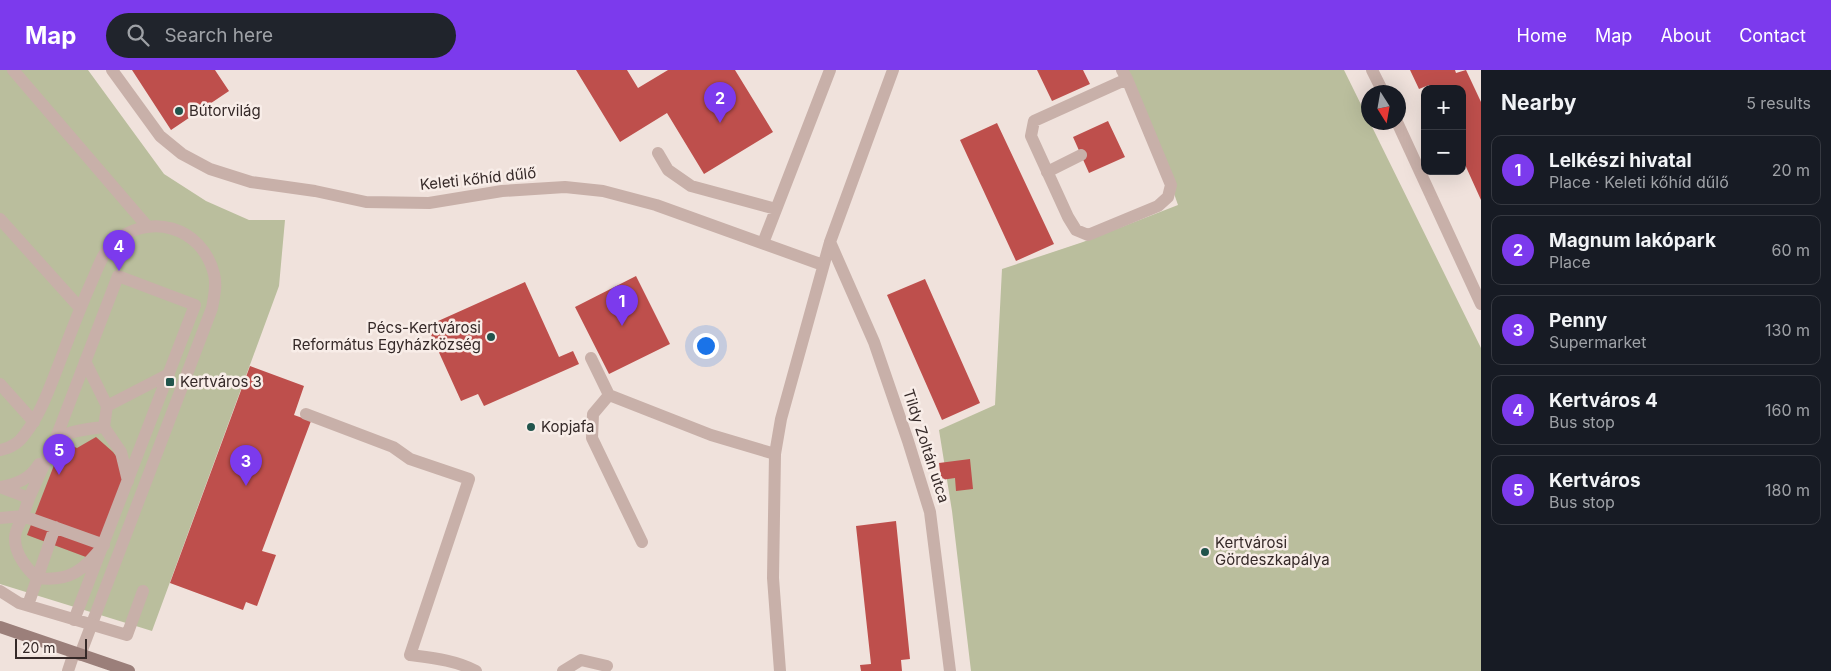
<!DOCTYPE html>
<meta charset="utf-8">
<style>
:root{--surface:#171b24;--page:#20242c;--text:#f1f3f6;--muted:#9ea1a6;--line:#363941;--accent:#7c3aed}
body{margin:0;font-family:Inter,sans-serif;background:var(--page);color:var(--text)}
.controls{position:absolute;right:15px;top:15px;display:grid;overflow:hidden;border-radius:10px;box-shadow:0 5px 20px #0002}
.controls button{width:45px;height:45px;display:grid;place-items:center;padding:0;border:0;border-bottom:1px solid var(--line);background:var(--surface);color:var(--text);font:25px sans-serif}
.compass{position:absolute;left:1361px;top:15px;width:45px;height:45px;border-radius:50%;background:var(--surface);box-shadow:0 5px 20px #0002;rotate:169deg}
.scale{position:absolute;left:15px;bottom:12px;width:72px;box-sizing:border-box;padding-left:5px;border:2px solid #352928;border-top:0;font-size:14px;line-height:18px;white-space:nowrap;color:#352928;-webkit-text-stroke:4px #f8ede8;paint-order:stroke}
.you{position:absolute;left:705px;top:275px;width:18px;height:18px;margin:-12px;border:4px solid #fff;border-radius:50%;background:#1a73e8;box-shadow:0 0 0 8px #1a73e833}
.badge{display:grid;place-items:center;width:32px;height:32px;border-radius:50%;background:var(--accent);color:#fff;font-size:16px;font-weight:700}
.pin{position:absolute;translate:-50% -41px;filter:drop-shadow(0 1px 2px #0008)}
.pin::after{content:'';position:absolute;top:26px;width:18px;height:15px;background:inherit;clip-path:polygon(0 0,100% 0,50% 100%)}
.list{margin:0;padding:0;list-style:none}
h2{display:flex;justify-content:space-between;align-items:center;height:65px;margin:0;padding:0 20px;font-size:21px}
h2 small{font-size:16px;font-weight:400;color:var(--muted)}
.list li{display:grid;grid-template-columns:32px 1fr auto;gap:15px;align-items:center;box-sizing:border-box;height:70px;margin:0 10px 10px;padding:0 10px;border:1px solid var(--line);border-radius:10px}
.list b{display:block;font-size:19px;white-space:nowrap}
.list p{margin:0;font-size:16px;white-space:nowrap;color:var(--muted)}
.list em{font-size:16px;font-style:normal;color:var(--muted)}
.icon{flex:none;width:28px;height:28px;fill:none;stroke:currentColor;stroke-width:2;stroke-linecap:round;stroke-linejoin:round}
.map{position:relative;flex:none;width:1481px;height:601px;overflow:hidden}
header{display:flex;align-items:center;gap:30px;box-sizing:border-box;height:70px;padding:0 25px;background:var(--accent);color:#fff}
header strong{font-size:24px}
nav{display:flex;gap:28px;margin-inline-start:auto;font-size:18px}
.search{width:350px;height:45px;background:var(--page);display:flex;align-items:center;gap:12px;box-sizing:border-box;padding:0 18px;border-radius:28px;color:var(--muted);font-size:19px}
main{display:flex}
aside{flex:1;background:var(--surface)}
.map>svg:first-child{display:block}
.green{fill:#babe9d}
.building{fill:#be4f4c}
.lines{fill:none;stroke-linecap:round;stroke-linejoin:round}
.lane{stroke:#c8b0a9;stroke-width:12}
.street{stroke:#c8b0a9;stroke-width:12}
.secondary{stroke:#9b7f7a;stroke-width:12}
.poi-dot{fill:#21544c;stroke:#f8ede8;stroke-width:2}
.labels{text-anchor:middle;stroke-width:5;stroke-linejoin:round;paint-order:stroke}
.poi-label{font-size:15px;fill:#352928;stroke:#f8ede8;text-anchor:start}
.street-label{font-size:15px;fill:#352928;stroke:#f8ede8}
</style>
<header>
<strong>Map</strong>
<div class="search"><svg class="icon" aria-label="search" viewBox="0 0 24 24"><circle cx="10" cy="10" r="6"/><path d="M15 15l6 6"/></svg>Search here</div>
<nav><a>Home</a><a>Map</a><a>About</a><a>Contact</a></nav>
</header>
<main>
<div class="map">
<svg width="1481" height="601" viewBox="0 0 1481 601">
<rect width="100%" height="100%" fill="#f0e2dc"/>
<path class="green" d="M 0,0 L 88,0 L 164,104 L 206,131 L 249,150 L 285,150 L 279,216 L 152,561 L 0,514 Z
M 1122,0 L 1344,0 L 1481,278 L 1481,601 L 971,601 L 952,441 L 939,360 L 995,335 L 1002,199 L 1083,172 L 1178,135 L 1171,115 Z"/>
<path class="building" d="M 132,0 L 215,0 L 229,21 L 171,60 Z
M 576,0 L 627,0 L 638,18 L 668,0 L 735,0 L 773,62 L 704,104 L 667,43 L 620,72 Z
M 1037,0 L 1083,0 L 1090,14 L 1052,31 Z
M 1410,0 L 1455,0 L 1456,3 L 1466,0 L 1481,32 L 1481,130 L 1462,88 L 1462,19 L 1431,19 L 1429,15 L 1419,19 Z
M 1108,51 L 1125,87 L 1089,103 L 1073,67 Z
M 997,53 L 1054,174 L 1016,191 L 960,70 Z
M 636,206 L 670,274 L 609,304 L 575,237 Z
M 925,209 L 980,333 L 942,350 L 887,225 Z
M 525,212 L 559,287 L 573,281 L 579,294 L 484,336 L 478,324 L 461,331 L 427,256 Z
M 250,296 L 304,316 L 294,345 L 311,351 L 262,481 L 276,485 L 257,536 L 246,532 L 243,540 L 170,513 Z
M 96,367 L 113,382 L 126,399 L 94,490 L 27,465 L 63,372 L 77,378 Z
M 970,389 L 973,419 L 956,421 L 955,408 L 941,410 L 939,393 Z
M 896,451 L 910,589 L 901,590 L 902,601 L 861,601 L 860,595 L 871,594 L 856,456 Z"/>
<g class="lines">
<path class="lane" d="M 13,0 L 147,156
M 1047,102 L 1081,85
M 0,149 L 80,238
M 591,288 L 609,325
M 0,314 L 34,352
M 306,344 L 393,377 L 410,389 L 469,409 L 410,585 C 433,588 455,590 476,601
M 0,380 C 11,378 19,373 25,364 C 40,345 48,322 57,299 C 68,270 79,240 92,211 C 98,198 102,184 112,174 C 148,141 202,156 214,204 C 217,215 214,227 212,238 L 80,585
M 642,472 L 592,368 L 593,344 L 609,325 L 711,365 L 775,384
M 563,601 L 581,590 L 607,596"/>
<path class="street" d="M 112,0 L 160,66 L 182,84 L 210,99 L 251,112 L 315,121 L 366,132 L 429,133 L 502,121 L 565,117 L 603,121 L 656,135 L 823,195
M 1122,0 L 1127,9 L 1171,115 L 1168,127 L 1158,136 L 1088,165 L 1076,160 L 1068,147 L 1031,66 L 1034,51 L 1127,9
M 1372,0 L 1383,22
M 1397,52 L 1481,234
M 658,83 L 668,100 L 691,116 L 776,139
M 830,172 L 874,272 L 908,371 L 930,442 L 950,601
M 763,173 L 830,0
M 85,291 L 107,336
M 104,357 L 121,382 L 128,411
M 53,373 C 60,361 90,359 104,357 L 107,336 L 169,304
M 0,417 L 29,428 L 56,368 L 118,206 L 195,235 L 74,550
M 0,417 C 17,414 30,409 39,394
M 23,446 L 104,475 C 83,499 73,512 37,508 C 27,499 15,484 15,469 C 14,462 20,453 23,446 Z
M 0,448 L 23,446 L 29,428
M 0,521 L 19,533 L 127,565 L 143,521
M 28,535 L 55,457
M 68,601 L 74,583
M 780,601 L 773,508 L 775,384 L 781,349 L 830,172 L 893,0"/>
<path class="secondary" d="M 0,557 L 129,601"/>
</g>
<g class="poi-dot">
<circle cx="179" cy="41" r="5"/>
<circle cx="491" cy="267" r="5"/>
<rect x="165" y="307" width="10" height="10" rx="2.5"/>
<circle cx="531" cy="357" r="5"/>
<circle cx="1205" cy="482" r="5"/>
</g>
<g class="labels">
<g class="poi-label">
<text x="189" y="46">Bútorvilág</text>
<text x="481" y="263" text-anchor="end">Pécs-Kertvárosi<tspan x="481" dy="17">Református Egyházközség</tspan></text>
<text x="180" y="317">Kertváros 3</text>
<text x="541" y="362">Kopjafa</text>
<text x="1215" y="478">Kertvárosi<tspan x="1215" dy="17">Gördeszkapálya</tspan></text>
</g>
<g class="street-label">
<text transform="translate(478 109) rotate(-6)" y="5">Keleti kőhíd dűlő</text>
<text transform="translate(926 376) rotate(72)" y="5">Tildy Zoltán utca</text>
</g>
</g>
</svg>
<div class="controls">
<button>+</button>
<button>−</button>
</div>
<svg class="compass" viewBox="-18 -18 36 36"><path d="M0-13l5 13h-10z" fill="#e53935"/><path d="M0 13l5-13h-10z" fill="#9ea1a6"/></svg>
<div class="scale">20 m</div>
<div class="you"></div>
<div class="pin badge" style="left:622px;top:256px">1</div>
<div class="pin badge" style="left:720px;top:53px">2</div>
<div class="pin badge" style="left:246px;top:416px">3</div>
<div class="pin badge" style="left:119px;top:201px">4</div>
<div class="pin badge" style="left:59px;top:405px">5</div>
</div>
<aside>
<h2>Nearby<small>5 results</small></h2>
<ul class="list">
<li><span class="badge">1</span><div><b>Lelkészi hivatal</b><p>Place · Keleti kőhíd dűlő</p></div><em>20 m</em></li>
<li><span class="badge">2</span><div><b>Magnum lakópark</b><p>Place</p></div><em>60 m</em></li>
<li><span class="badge">3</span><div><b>Penny</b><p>Supermarket</p></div><em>130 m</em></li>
<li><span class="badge">4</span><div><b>Kertváros 4</b><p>Bus stop</p></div><em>160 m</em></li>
<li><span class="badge">5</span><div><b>Kertváros</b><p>Bus stop</p></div><em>180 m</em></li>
</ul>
</aside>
</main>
